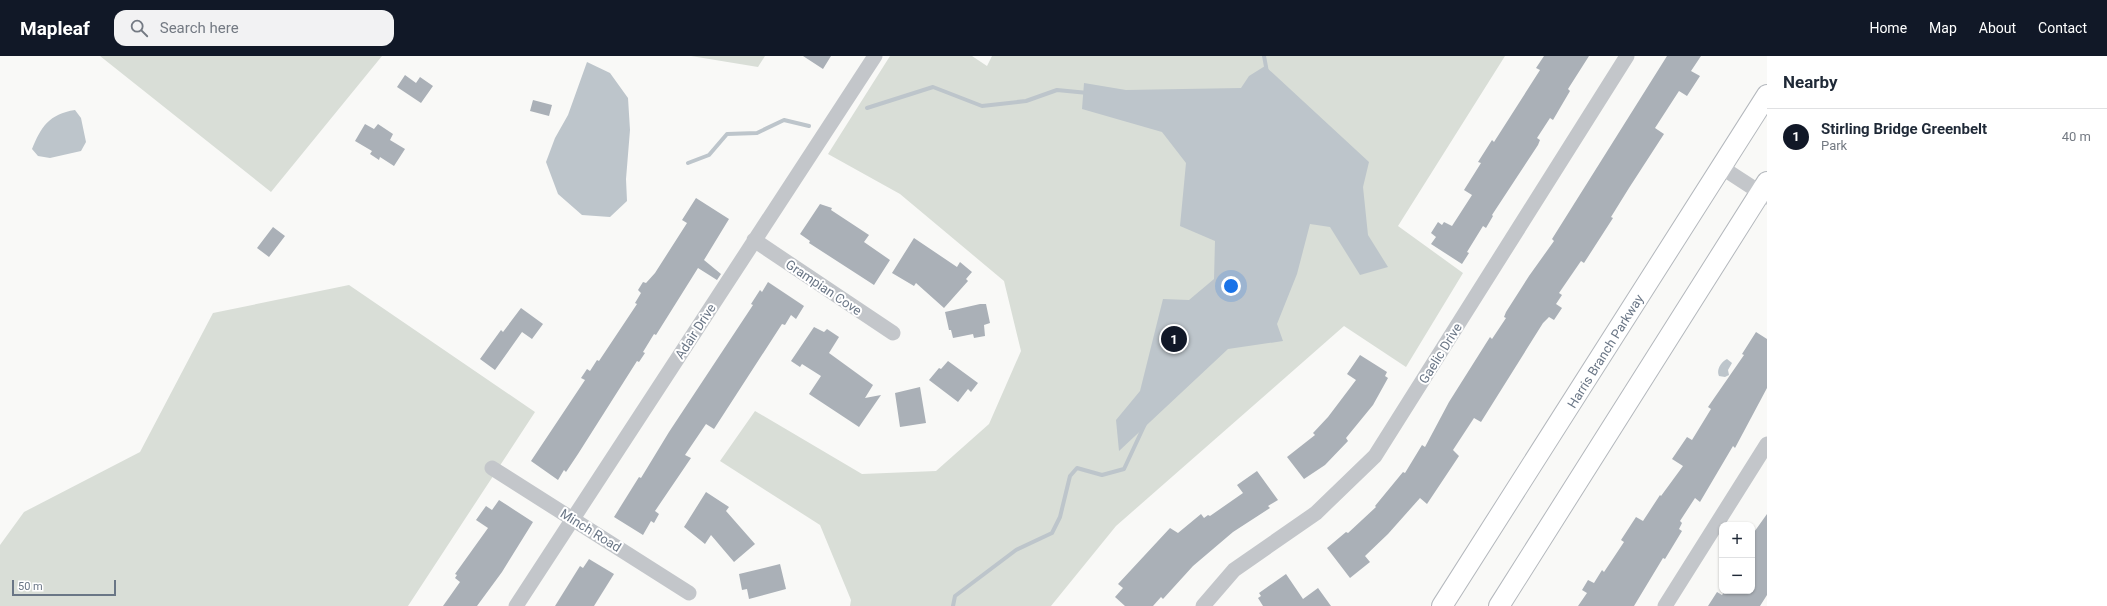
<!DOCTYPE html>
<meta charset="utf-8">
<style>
:root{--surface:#fff;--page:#f2f2f3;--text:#1f2937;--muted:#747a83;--line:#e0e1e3;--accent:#111827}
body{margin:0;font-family:Roboto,sans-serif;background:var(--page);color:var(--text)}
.controls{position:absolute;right:12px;bottom:12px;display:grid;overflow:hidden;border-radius:8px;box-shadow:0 1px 3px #0004}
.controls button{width:36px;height:36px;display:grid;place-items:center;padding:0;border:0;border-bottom:1px solid var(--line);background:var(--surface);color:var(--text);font:20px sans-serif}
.scale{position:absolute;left:12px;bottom:10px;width:104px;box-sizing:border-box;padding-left:4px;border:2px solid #6a7686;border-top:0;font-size:11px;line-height:14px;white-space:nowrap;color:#6a7686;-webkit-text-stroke:3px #fff;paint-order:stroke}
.you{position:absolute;left:1231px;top:230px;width:14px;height:14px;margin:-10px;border:3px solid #fff;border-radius:50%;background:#1a73e8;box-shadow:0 0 0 6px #1a73e833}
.badge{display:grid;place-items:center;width:26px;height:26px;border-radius:50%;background:var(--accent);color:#fff;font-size:13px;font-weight:700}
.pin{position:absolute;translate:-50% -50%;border:2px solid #fff;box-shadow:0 1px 4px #0006}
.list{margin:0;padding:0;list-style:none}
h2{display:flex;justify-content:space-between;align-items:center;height:52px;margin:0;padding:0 16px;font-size:17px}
h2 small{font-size:13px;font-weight:400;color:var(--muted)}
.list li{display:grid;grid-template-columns:26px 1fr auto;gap:12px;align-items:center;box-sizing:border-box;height:56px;padding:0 16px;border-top:1px solid var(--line)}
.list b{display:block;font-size:15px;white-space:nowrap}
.list p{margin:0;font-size:13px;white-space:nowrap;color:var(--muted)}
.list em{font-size:13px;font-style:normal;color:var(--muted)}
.icon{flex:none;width:22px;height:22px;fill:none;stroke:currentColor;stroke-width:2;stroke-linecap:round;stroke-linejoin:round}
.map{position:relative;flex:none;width:1767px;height:550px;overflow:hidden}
header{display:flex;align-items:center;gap:24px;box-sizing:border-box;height:56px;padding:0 20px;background:var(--accent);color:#fff}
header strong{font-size:19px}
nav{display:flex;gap:22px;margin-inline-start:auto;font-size:14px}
.search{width:280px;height:36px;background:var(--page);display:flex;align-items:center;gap:10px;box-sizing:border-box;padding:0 14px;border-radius:12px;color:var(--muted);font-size:15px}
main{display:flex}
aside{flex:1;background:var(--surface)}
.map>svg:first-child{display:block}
.green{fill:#d9ded7}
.water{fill:#bdc5cb}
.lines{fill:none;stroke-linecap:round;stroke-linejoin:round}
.stream{stroke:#bdc5cb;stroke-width:4}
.building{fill:#aab0b7}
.major-casing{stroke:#b4b8bd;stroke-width:22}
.minor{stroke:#c3c6ca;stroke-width:15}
.major{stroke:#fff;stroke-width:20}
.labels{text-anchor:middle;stroke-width:4;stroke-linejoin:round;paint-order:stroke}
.street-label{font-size:13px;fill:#6a7686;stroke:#fff}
</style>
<header>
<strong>Mapleaf</strong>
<div class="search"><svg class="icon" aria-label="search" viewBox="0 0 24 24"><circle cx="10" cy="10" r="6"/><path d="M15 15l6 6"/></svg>Search here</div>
<nav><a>Home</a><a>Map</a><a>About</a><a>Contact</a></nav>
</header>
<main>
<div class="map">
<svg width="1767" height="550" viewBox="0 0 1767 550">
<rect width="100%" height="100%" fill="#f9f9f7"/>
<path class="green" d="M 100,0 L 382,0 L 271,136 Z
M 691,0 L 765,0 L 758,11 Z
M 890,0 L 972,0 L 987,10 L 992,0 L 1505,0 L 1398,170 L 1463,217 L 1406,311 L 1344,270 L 1116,470 L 1051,550 L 850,550 L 851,544 L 820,469 L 720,405 L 755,355 L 862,418 L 936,415 L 989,368 L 1021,295 L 1004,225 L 900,138 L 828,98 Z
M 349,229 L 535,356 L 408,550 L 0,550 L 0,489 L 24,456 L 140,396 L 213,257 Z"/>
<path class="water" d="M 587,6 L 610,17 L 628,42 L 630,74 L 626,123 L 627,145 L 610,161 L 582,159 L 558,138 L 546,106 L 555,82 L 568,59 Z
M 1265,10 L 1369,106 L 1363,131 L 1368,179 L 1388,211 L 1360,219 L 1330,171 L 1310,168 L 1297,218 L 1277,268 L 1283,285 L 1228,293 L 1119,395 L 1116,364 L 1140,335 L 1163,243 L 1189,244 L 1214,223 L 1215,185 L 1180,170 L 1186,107 L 1162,76 L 1082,53 L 1084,27 L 1126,34 L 1241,32 L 1249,20 Z
M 75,54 L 81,62 L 86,86 L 81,95 L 50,102 L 38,100 L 32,93 C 41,71 49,58 75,54 Z
M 1727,303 L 1732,307 L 1728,314 L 1729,319 L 1725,321 L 1719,320 C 1716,314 1721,306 1727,303 Z"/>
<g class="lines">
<path class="stream" d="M 1264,0 L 1267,16
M 867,52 L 933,31 L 982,50 L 1026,45 L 1057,34 L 1088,37
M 688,107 L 709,99 L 727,78 L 757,77 L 784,64 L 809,70
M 953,550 L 955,540 L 1016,494 L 1052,477 L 1060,461 L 1070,420 L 1077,412 L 1102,419 L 1124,413 L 1145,368"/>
</g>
<path class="building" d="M 803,0 L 831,0 L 823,13 Z
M 1544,0 L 1589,0 L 1568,33 L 1570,35 L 1560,52 L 1553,64 L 1550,62 L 1537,82 L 1540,84 L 1538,89 L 1492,159 L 1493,160 L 1486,172 L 1483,170 L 1467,196 L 1469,197 L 1462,208 L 1431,188 L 1436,181 L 1431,177 L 1438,166 L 1442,169 L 1444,166 L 1452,170 L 1472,139 L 1464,134 L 1481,107 L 1478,106 L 1492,84 L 1494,86 L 1540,14 L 1536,12 Z
M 1667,0 L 1701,0 L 1691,15 L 1700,20 L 1687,40 L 1679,35 L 1655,72 L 1664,78 L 1629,132 L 1611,161 L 1613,162 L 1584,207 L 1581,205 L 1559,237 L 1562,239 L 1556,248 L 1562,252 L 1554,264 L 1549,261 L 1543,267 L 1481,366 L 1474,362 L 1453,394 L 1459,400 L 1427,448 L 1420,442 L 1388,478 L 1365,500 L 1370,506 L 1350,522 L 1327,492 L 1346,476 L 1348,477 L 1376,451 L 1375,450 L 1403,416 L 1405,417 L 1422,389 L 1425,391 L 1449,346 L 1490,281 L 1492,283 L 1506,262 L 1504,261 L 1506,256 L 1529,220 L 1554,185 L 1552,183 Z
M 405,19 L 416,27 L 420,21 L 433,30 L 421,47 L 397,31 Z
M 533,44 L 552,49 L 549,60 L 530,55 Z
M 365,68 L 374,73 L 378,68 L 393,78 L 390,84 L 405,93 L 394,110 L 380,101 L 379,104 L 370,98 L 372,95 L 355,85 Z
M 696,142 L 729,163 L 704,204 L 721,218 L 717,224 L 698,212 L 656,279 L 654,278 L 643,296 L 645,297 L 639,306 L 637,305 L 578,398 L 566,416 L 564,414 L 558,424 L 531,405 L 585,324 L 581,322 L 587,313 L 590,315 L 597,304 L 599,305 L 637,248 L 635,247 L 641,237 L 638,234 L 643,226 L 646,227 L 655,217 L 687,167 L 682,164 Z
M 820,148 L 832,152 L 831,154 L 869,179 L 864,186 L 890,204 L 874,229 L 809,187 L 810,185 L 800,178 Z
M 273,171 L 285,180 L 269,201 L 257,192 Z
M 914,182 L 957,211 L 960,206 L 972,216 L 966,223 L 968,225 L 944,252 L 916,227 L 914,230 L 892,217 Z
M 768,226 L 804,250 L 796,263 L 791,259 L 785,269 L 782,268 L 714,373 L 706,368 L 685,399 L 691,402 L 655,455 L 659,458 L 654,467 L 651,465 L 643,479 L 614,461 L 639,421 L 641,422 L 669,376 L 753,249 L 751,248 L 760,234 L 762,236 Z
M 980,248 L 986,248 L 990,267 L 984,269 L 985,280 L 974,282 L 973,278 L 953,282 L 951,274 L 949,274 L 945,256 Z
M 521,252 L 543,268 L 532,283 L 522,276 L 495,314 L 480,303 L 501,274 L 503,276 Z
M 814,271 L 824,276 L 827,273 L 839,281 L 829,297 L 873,329 L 865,342 L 881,339 L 859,371 L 809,338 L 821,320 L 802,308 L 800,311 L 791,305 Z
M 1756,276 L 1767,283 L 1767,332 L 1735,392 L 1733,390 L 1700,446 L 1695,442 L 1680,465 L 1682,467 L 1679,473 L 1682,475 L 1665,503 L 1663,502 L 1634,550 L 1578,550 L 1587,537 L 1582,534 L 1588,524 L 1594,527 L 1602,514 L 1604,516 L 1624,486 L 1621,484 L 1636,461 L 1643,465 L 1660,439 L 1661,440 L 1683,410 L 1672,403 L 1687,381 L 1692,384 L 1711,353 L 1708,351 L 1744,299 L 1742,298 Z
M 1360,299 L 1387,316 L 1385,320 L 1388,322 L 1373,349 L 1346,382 L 1348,385 L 1325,409 L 1304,423 L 1287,401 L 1315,379 L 1313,377 L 1328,361 L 1356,324 L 1347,318 Z
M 948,305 L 978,327 L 971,336 L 968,333 L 958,346 L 929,324 L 939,312 L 941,313 Z
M 920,331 L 926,367 L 900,371 L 895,337 Z
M 1257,415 L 1278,444 L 1268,450 L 1270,452 L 1233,476 L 1193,510 L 1163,543 L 1161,541 L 1153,550 L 1125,550 L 1115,541 L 1123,532 L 1118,528 L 1170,472 L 1178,477 L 1201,458 L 1204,462 L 1208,459 L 1210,460 L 1243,437 L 1237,429 Z
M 706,436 L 729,451 L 726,455 L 755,488 L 734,506 L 711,479 L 705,488 L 684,471 Z
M 499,444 L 533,466 L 502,516 L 477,550 L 443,550 L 460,526 L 455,522 L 457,519 L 455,518 L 488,472 L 476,464 L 486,450 L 492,454 Z
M 1767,458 L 1767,539 L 1760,550 L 1708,550 L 1717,536 L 1722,539 L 1725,535 L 1752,535 L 1752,479 Z
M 589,503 L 614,518 L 594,550 L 555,550 L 580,510 L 583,512 Z
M 780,508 L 786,533 L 749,543 L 747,533 L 742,534 L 739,518 Z
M 1286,518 L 1303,543 L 1318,532 L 1331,550 L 1263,550 L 1258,542 L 1261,540 L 1259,537 Z"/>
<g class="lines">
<defs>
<path id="major" d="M 1442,550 L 1767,39
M 1499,550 L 1767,126"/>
</defs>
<use href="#major" class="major-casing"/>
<path class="minor" d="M 1721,111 L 1767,141
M 754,184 L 893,277
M 492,412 L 689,537
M 516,550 L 875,0
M 1203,550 L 1234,514 L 1316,457 L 1375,400 L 1627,0
M 1665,550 L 1767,388"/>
<use href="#major" class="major"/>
</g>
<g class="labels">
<g class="street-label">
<text transform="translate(824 231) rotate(34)" y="5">Grampian Cove</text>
<text transform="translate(695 275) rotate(-57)" y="5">Adair Drive</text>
<text transform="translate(1605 295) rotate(-58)" y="5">Harris Branch Parkway</text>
<text transform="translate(1440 297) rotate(-58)" y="5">Gaelic Drive</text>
<text transform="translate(591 474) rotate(32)" y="5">Minch Road</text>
</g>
</g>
</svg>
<div class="controls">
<button>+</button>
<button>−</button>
</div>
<div class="scale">50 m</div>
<div class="you"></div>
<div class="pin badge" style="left:1174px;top:283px">1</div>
</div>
<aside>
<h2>Nearby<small></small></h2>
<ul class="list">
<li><span class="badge">1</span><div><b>Stirling Bridge Greenbelt</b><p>Park</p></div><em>40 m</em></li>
</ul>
</aside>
</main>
